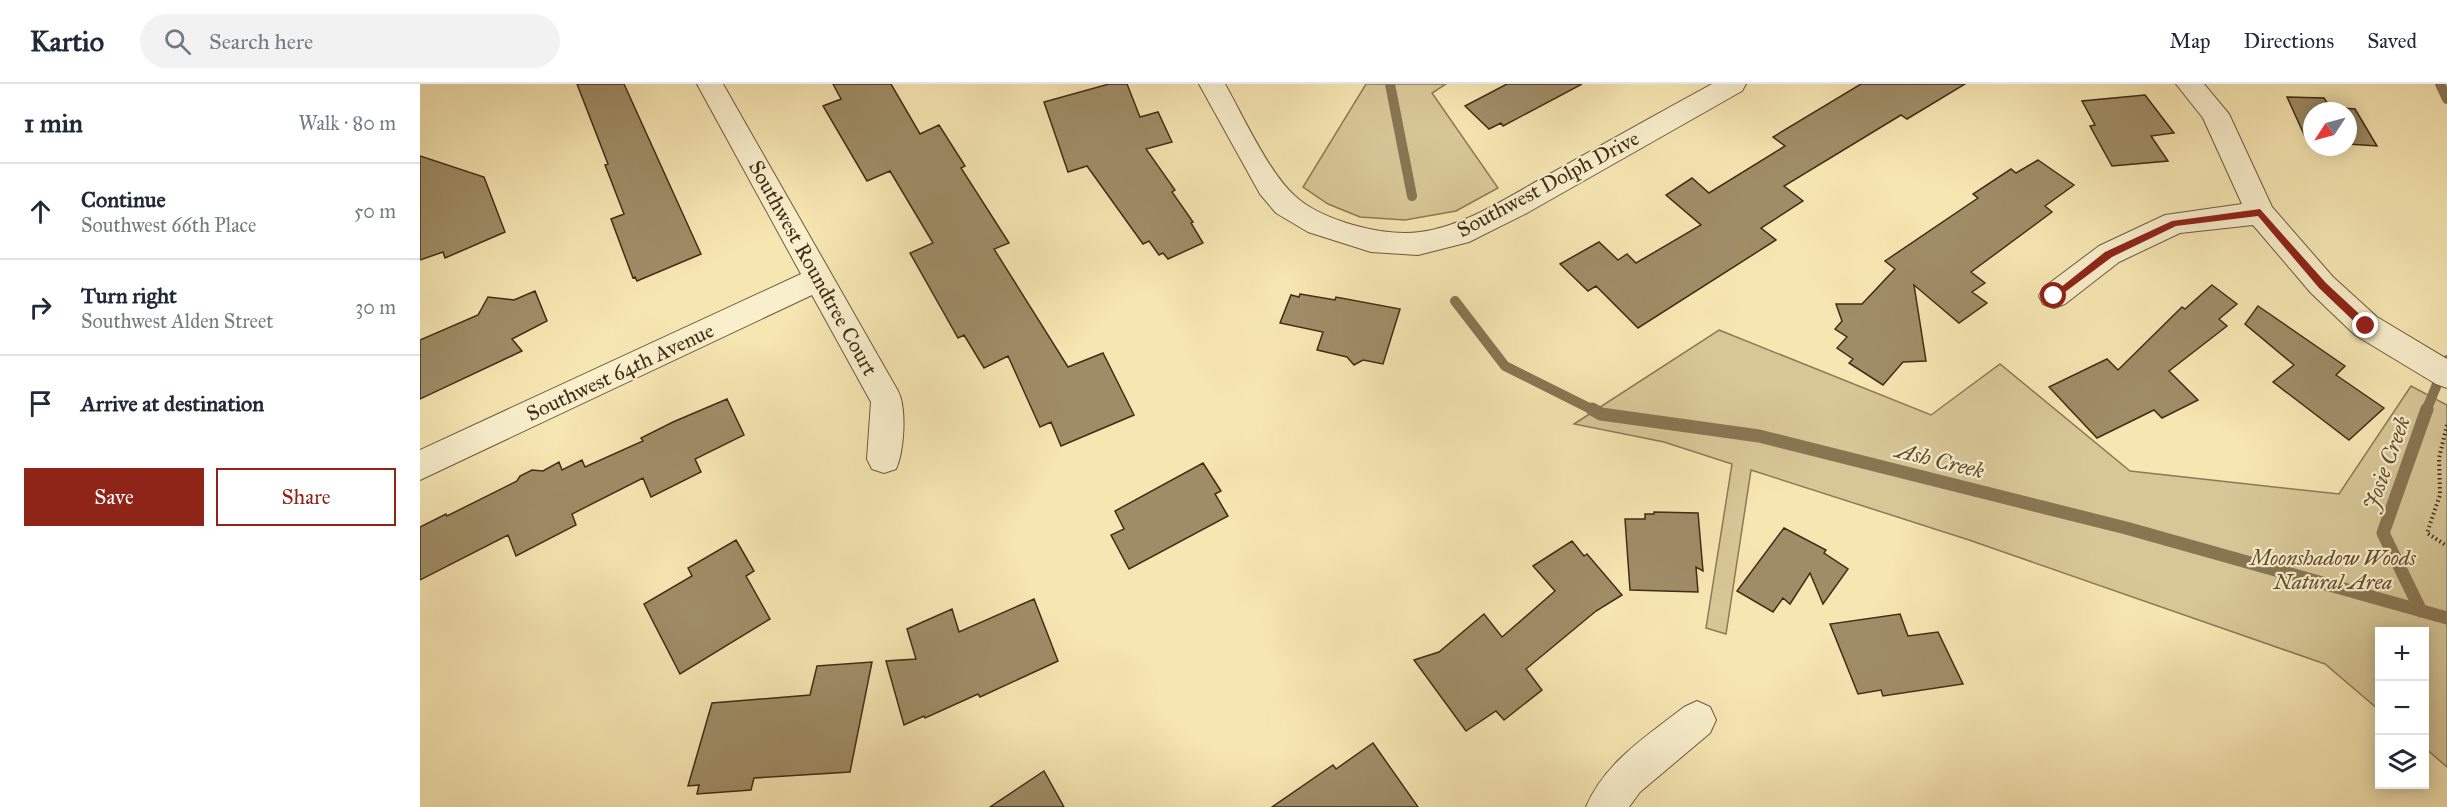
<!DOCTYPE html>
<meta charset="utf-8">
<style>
:root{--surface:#fff;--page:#f2f2f3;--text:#1f2937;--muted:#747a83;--line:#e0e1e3;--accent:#8f2418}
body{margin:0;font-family:"IM FELL Great Primer",serif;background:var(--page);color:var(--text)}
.controls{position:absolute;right:18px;bottom:18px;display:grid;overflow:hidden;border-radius:0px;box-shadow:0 3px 15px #0003}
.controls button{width:54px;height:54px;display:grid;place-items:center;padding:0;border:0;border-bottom:2px solid var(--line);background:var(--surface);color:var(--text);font:30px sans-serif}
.compass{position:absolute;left:1883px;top:18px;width:54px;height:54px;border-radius:50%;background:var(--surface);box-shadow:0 3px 15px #0003;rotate:234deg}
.stop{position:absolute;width:18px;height:18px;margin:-14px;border:4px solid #8f2418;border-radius:50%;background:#fff}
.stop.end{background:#8f2418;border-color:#fff;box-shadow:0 2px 6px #0008}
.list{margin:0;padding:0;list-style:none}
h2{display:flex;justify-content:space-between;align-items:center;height:78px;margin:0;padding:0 24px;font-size:26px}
h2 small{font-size:20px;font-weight:400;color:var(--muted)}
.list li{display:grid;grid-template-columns:39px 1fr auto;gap:18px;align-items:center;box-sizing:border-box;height:96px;padding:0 24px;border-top:2px solid var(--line)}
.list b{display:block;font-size:22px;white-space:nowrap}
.list p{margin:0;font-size:20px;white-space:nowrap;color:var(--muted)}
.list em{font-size:20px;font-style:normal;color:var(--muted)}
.actions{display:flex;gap:12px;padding:18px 24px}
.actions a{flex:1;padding:14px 0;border:2px solid var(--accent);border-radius:0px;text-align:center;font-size:21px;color:var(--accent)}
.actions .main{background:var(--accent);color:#fff}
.icon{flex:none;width:33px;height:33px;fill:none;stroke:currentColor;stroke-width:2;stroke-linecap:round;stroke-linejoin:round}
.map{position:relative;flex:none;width:2027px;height:723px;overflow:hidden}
header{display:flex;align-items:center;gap:36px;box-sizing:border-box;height:84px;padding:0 30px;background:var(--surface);border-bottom:2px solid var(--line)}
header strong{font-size:28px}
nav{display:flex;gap:33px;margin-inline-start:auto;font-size:21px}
.search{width:420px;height:54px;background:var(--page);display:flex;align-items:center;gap:15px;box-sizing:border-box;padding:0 21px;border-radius:33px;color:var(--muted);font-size:22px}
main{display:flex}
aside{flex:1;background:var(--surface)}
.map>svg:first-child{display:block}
.green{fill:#d7c797;stroke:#8c7a56;stroke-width:1.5}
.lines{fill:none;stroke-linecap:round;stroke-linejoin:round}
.stream-far1{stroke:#887653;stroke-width:10}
.stream{stroke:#887653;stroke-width:13}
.building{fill:#9f8d67;stroke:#412d15;stroke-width:1.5}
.minor-casing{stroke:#6e5b3c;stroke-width:2}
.path{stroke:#412d15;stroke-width:4;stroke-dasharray:1.5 3;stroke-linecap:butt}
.minor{fill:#f9efcd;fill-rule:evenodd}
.route{fill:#8f2418}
.labels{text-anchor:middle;stroke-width:4.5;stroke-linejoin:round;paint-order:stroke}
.street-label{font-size:21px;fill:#412d15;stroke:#f9efcd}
.park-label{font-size:21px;font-style:italic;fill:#5f4c2f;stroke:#f9efcd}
.water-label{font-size:22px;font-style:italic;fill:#5f4c2f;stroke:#f9efcd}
</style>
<header>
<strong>Kartio</strong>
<div class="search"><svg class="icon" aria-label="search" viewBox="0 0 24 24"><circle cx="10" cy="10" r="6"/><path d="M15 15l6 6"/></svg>Search here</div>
<nav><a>Map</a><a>Directions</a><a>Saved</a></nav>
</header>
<main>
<aside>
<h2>1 min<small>Walk · 80 m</small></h2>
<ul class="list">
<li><svg class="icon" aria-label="ahead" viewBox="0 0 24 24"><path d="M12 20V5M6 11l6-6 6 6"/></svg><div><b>Continue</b><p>Southwest 66th Place</p></div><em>50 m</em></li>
<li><svg class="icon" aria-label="right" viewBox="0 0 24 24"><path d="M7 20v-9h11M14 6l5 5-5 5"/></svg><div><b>Turn right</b><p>Southwest Alden Street</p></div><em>30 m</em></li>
<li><svg class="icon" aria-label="arrive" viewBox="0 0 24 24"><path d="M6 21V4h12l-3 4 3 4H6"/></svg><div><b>Arrive at destination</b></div></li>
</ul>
<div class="actions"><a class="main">Save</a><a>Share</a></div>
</aside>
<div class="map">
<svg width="2027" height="723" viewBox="0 0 2027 723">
<rect width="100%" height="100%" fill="#f6e6b2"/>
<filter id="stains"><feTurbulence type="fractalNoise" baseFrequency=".00333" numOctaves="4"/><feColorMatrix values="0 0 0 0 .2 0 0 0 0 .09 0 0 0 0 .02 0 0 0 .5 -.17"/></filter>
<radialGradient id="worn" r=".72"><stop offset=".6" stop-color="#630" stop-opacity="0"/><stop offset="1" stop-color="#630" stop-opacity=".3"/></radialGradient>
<path class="green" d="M 946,0 L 1026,0 L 1012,9 L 1078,104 L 1036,127 L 985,136 L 940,133 L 908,120 L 883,103 Z
M 1299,246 L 1511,331 L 1580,280 L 1710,387 L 1919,410 L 1991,302 L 2027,321 L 2027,683 L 2005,664 L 2004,548 L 1960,548 L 1959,626 L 1905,580 L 1549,456 L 1331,386 L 1306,550 L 1286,544 L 1312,380 L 1244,358 L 1154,340 Z"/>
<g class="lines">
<path class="stream-far1" d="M 970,0 L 992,112
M 2020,0 L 2027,15
M 1035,217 L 1085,282 L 1175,327
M 2006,327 L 2027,276"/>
<path class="stream" d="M 1172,325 L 1181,330 L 1339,352 L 1706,444 L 2027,534
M 2001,527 L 1963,449 L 2007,325"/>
</g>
<path class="building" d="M 157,0 L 204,0 L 281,170 L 217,197 L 215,193 L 213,194 L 191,135 L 204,130 L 185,81 L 188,80 Z
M 413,0 L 471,0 L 500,50 L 519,41 L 545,82 L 541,84 L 589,159 L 574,165 L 648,283 L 683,269 L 714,331 L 641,362 L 631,338 L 620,343 L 588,272 L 564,284 L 544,251 L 538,254 L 490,169 L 513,159 L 470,87 L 447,97 L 403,22 L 421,15 Z
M 689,0 L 707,0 L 720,33 L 738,28 L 752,58 L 726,65 L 755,106 L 752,108 L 773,138 L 771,139 L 783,159 L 748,175 L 743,169 L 739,171 L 729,157 L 723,160 L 667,82 L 648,88 L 624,18 Z
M 1087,0 L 1162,0 L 1083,42 L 1081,39 L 1069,45 L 1045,22 Z
M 1441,0 L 1545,0 L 1487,35 L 1481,31 L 1364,102 L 1383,117 L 1341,144 L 1356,156 L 1218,244 L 1176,202 L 1168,207 L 1140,180 L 1179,158 L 1198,176 L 1207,170 L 1216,179 L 1281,141 L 1246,111 L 1272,94 L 1289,109 L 1365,62 L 1353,53 Z
M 1725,11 L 1754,49 L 1731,52 L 1748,77 L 1692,82 L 1670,42 L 1675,41 L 1662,17 Z
M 1867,13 L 1904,14 L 1910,23 L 1935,25 L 1957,62 L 1928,60 L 1928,27 L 1892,27 L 1892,58 L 1887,57 Z
M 0,72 L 64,93 L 85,148 L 25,174 L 23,168 L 0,176 Z
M 1618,76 L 1654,101 L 1625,122 L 1632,128 L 1551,188 L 1565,199 L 1552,208 L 1567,219 L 1539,239 L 1494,201 L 1506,277 L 1483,278 L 1463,301 L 1429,279 L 1433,275 L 1417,264 L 1427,253 L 1415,245 L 1422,237 L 1416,220 L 1442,220 L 1475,185 L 1465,177 L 1558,114 L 1553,110 L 1591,85 L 1596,89 Z
M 1792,201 L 1817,220 L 1799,235 L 1807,242 L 1749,287 L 1778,316 L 1742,334 L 1734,326 L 1677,354 L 1629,303 L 1687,275 L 1698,286 L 1762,223 L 1765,225 Z
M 115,207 L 127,237 L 92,255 L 102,267 L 0,315 L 0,256 L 58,231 L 68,213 L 94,216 Z
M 880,210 L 915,216 L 916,213 L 980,225 L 963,280 L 943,276 L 934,281 L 927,273 L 897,266 L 903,248 L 860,239 L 871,211 L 879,213 Z
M 1838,222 L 1925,282 L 1916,291 L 1964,324 L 1929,356 L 1853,298 L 1874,281 L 1825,240 Z
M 307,315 L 324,351 L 275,375 L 281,388 L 231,413 L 223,394 L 152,430 L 156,441 L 96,472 L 88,451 L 0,496 L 0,443 L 26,430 L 27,432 L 97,397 L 100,392 L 112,386 L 123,387 L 139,378 L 142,386 L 162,376 L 165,383 L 223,357 L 221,354 L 253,338 Z
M 783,379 L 801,407 L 795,410 L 808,432 L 709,485 L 691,451 L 704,445 L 695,427 Z
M 1234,428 L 1278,429 L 1283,487 L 1276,483 L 1278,508 L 1210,506 L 1205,435 L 1225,435 L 1225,430 L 1234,430 Z
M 1364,444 L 1406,466 L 1404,469 L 1428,485 L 1403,520 L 1390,489 L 1370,520 L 1363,514 L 1353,528 L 1317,507 Z
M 316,456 L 334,487 L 326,492 L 350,535 L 260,590 L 224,520 L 272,492 L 268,484 Z
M 1152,457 L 1164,472 L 1167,470 L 1202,511 L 1176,527 L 1106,585 L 1122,606 L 1084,636 L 1076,627 L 1046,647 L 994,576 L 1019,568 L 1064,530 L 1082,553 L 1135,507 L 1113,482 Z
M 614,515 L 638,577 L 560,613 L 558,610 L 505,634 L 504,632 L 484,641 L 466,577 L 496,575 L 487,545 L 532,525 L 539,548 Z
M 1480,530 L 1488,552 L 1518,548 L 1543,600 L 1463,612 L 1461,606 L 1438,610 L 1410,540 Z
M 452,578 L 430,688 L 334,694 L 331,706 L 277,710 L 279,701 L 268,702 L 292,619 L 390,611 L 397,582 Z
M 953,659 L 998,723 L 852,723 L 913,681 L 916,685 Z
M 624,687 L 644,723 L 570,723 Z"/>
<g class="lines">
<defs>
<path id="minor" d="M 277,0 L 303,0 L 478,307 C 487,324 484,368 476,385 L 464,389 L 452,385 L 447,375 L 451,318 L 392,211 L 0,396 L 0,366 L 381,190 Z
M 779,0 L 805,0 C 823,32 849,89 875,112 C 902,137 964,153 1000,148 C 1045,142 1088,113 1128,91 C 1183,60 1237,30 1292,0 L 1326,0 L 1322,7 L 1107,129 L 1049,158 L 998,171 L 951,168 L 888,148 L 856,129 L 840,110 Z
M 1756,0 L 1784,0 L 1809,30 L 1852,123 L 1913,193 L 1957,233 L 2027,275 L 2027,304 L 2016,300 L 1935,251 L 1891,209 L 1833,141 L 1760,149 L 1699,178 L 1645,220 L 1634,224 L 1623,220 L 1619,212 L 1623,204 L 1679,162 L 1745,131 L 1822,120 L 1783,34 Z
M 1277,617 L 1290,623 L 1296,636 L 1290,649 L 1220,708 L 1209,723 L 1166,723 C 1185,678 1227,652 1264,623 Z"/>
</defs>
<use href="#minor" class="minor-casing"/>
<path class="path" d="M 2027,341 L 2019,374 L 2020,411 L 2007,449 L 2027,462"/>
<use href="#minor" class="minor"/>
</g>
<path class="route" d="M 1840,125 L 1906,199 L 1949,239 L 1949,245 L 1942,245 L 1899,204 L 1838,132 L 1756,142 L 1692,173 L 1637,214 L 1634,215 L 1630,212 L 1685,168 L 1752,137 Z"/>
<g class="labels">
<g class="street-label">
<text transform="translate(1128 100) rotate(-28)" y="7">Southwest Dolph Drive</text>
<text transform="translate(393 184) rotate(61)" y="7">Southwest Roundtree Court</text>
<text transform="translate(200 288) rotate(-25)" y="7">Southwest 64th Avenue</text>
</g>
<g class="park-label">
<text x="1913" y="481">Moonshadow Woods<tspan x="1913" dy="24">Natural Area</tspan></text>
</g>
<g class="water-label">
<text transform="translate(1520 376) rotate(14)" y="8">Ash Creek</text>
<text transform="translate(1966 379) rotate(-70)" y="8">Josie Creek</text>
</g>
</g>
<rect width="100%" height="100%" filter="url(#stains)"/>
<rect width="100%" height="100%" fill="url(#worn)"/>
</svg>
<div class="controls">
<button>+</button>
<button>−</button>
<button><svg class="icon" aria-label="layers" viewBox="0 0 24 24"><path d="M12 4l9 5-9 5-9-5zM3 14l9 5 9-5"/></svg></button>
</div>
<svg class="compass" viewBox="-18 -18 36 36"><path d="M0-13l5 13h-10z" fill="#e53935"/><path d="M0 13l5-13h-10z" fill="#747a83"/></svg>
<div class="stop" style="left:1634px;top:212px"></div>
<div class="stop end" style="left:1946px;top:242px"></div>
</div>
</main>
